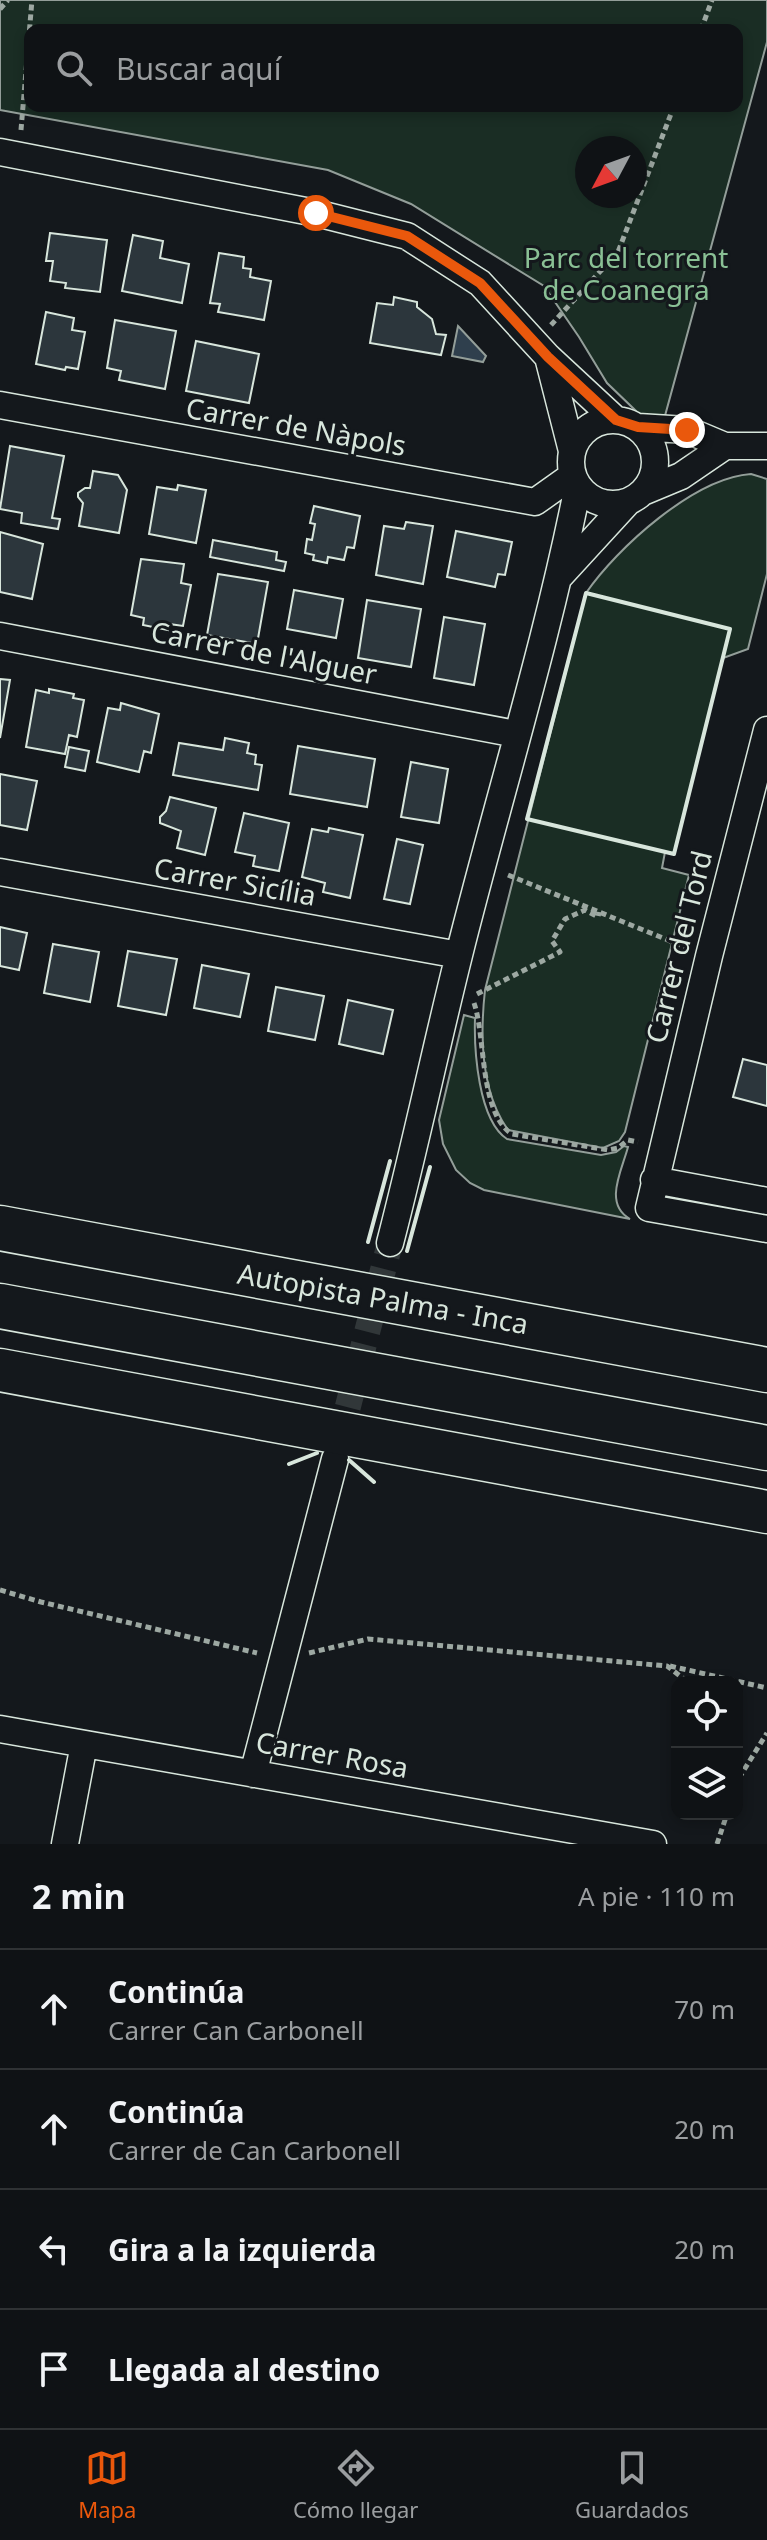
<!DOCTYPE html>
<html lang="es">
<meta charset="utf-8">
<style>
:root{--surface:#0f1215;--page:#1d2022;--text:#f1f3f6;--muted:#9b9ea0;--line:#2f3234;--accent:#ea580c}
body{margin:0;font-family:"Noto Sans",sans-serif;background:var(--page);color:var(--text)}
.controls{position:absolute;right:24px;bottom:24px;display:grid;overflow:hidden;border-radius:16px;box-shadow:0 4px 12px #0003}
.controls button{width:72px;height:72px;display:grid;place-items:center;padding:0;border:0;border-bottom:2px solid var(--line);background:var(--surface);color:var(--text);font:40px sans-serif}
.compass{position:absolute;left:575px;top:136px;width:72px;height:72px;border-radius:50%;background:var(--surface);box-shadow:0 4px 12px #0003;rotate:229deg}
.stop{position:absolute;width:24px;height:24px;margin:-18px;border:6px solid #ea580c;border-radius:50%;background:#fff}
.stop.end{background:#ea580c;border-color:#fff;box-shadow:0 2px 8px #0008}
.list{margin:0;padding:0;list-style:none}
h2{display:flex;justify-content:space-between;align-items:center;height:104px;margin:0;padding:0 32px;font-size:34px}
h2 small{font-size:26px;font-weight:400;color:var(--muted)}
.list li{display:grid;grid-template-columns:52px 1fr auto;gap:24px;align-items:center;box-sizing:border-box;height:120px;padding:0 32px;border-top:2px solid var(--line)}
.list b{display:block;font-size:30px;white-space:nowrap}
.list p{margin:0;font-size:26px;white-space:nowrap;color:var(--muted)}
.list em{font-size:26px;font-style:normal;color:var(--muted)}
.icon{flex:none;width:44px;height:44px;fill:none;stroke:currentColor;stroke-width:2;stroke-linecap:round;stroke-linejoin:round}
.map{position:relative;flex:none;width:767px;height:1844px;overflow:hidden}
.search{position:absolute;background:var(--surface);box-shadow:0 4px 12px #0003;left:24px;right:24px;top:24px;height:88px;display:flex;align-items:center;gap:20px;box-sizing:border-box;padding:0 28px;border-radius:16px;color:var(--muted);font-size:30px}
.sheet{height:584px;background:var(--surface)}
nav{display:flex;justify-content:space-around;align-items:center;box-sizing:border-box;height:112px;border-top:2px solid var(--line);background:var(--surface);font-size:22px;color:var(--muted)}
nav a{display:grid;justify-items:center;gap:4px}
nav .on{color:var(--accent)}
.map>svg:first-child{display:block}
.green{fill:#1a2d24;stroke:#939e99;stroke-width:2;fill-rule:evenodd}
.water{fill:#2f3f4d;stroke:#939e99;stroke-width:2}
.building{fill:#2c363c;stroke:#d8e6dc;stroke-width:2}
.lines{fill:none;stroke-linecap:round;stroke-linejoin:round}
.minor-tunnel{stroke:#313739;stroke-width:26;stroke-dasharray:26 13;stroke-linecap:butt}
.minor-casing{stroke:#d8e6dc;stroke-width:29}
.trunk-casing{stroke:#d8e6dc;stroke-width:45}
.motorway-casing{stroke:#d8e6dc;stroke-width:47}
.path{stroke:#9da8a2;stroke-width:5;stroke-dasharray:6 4;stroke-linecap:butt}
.minor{stroke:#14181c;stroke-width:26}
.trunk{stroke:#14181c;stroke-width:42}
.motorway{stroke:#14181c;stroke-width:44}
.wall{stroke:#d8e6dc;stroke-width:4}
.route{stroke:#ea580c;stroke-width:10}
.labels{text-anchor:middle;stroke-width:6;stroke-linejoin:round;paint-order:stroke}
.park-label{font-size:28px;fill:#8ac095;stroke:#14181c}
.street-label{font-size:28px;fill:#d8e6dc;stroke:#14181c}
</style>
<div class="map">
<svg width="767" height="1844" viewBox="0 0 767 1844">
<rect width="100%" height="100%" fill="#14181c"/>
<path class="green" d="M 0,0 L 767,0 L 767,42 L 660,434 L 607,383 L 579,337 L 544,286 L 411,204 L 328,170 L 0,110 ZM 30,30 L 737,30 L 737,106 L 30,106 ZM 587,148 L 635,148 L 635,196 L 587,196 Z
M 751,474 L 767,479 L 767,574 L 748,649 L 723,658 L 674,854 L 665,852 L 662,868 L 689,875 L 625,1132 L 619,1141 L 603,1148 L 508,1130 C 481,1092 480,1035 485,990 L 586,593 C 617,548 694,478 751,474 Z
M 464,1015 L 475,1018 C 474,1049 478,1120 507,1139 L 601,1155 L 616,1152 L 624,1146 L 628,1147 C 622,1170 603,1204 630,1219 L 484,1190 L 470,1183 L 456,1170 L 443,1144 L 439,1120 Z"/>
<path class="water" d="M 458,326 L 486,356 L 483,362 L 452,356 Z"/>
<path class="building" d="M 50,233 L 107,240 L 100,292 L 65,288 L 66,283 L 50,281 L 53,261 L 46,261 Z
M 133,235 L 163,241 L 160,258 L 189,264 L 182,303 L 122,291 Z
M 219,253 L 244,257 L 243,268 L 251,269 L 250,277 L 271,281 L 264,320 L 218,312 L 220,304 L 210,303 Z
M 394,297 L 417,302 L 417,307 L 432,319 L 436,334 L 446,335 L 441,355 L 370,343 L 377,303 L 393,305 Z
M 46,312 L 74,318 L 72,330 L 85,332 L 78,369 L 66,367 L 65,370 L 36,364 Z
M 115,320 L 176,331 L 165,389 L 119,380 L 121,371 L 107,368 Z
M 196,341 L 259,354 L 249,403 L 186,391 Z
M 10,446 L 64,456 L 52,518 L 60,519 L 58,529 L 21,523 L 22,513 L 0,509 Z
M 93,471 L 118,475 L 127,490 L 119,533 L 79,526 L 83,503 L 78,497 L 78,493 L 85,488 L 90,488 Z
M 178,485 L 206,490 L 196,543 L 149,534 L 157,487 L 177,490 Z
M 314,506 L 360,516 L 354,548 L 347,547 L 344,560 L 328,557 L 327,563 L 313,560 L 314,555 L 305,553 L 307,539 L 312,540 L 315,524 L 310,523 Z
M 406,522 L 433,526 L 423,584 L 376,575 L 384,526 L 404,529 Z
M 456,531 L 512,542 L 505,575 L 498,574 L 495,587 L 447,577 Z
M 0,532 L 43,544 L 32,599 L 0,592 Z
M 213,540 L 277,552 L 276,560 L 286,562 L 284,571 L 210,557 Z
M 141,559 L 184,564 L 181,583 L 191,585 L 183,626 L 169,624 L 168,630 L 143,625 L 144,618 L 131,615 Z
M 218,574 L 268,582 L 257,644 L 207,635 Z
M 294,590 L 343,599 L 336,638 L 287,629 Z
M 367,600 L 421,609 L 411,667 L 358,658 Z
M 444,617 L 485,624 L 474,685 L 434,678 Z
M 0,679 L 10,680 L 0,738 Z
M 49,689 L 74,694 L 73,698 L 84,700 L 77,737 L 69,735 L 65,754 L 26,747 L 36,690 L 49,693 Z
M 121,703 L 159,714 L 151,753 L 144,751 L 139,772 L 97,762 L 108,708 L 120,710 Z
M 225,738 L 249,743 L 247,753 L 256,755 L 255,764 L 262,765 L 258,790 L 173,775 L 179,743 L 223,750 Z
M 298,746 L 375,759 L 367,807 L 290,794 Z
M 69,747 L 89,751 L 85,771 L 65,767 Z
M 411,762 L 448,769 L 439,823 L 401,817 Z
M 0,774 L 37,781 L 27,830 L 0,825 Z
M 170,797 L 216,808 L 205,855 L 177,848 L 181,831 L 160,823 L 160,817 L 166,811 Z
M 244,813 L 289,823 L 279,871 L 253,866 L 255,856 L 235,852 Z
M 329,828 L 363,835 L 350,898 L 323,892 L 325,883 L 302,877 L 312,829 L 328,832 Z
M 397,839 L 423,845 L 410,904 L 384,899 Z
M 0,927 L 27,933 L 19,970 L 0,966 Z
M 53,944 L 99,952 L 90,1002 L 44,993 Z
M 128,951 L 177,959 L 166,1015 L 118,1006 Z
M 202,965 L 249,974 L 240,1017 L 194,1008 Z
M 276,987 L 324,996 L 315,1040 L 268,1031 Z
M 348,1000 L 393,1010 L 383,1054 L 339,1044 Z
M 743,1059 L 767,1065 L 767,1106 L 733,1097 Z"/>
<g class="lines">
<path class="minor-tunnel" d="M 338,1445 L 390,1243"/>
<defs>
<path id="minor" d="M 0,152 L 316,213 L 407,236 L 480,283 L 548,357 L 616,420
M 548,357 L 572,451
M 0,405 L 535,502 L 573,475
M571 462a42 42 0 1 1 84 0a42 42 0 1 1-84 0Z
M 638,427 L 687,430 L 725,446 L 767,446
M 645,491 L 681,476 L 725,446
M 560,576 L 627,503
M 0,636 L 516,734
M 767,730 L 709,956 L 649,1208 L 767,1229
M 0,872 L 459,955
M 654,1180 L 767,1201
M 390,1243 C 415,1147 435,1051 459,955 C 498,799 547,643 578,486
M 0,1729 L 653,1844
M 253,1774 L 335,1459
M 65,1844 L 84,1744"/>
<path id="trunk" d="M 0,1370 L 767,1512"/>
<path id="motorway" d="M 0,1228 L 767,1370
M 0,1306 L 767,1448"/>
</defs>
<use href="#minor" class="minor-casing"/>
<use href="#trunk" class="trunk-casing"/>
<use href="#motorway" class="motorway-casing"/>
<path class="path" d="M 0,9 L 8,0
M 701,30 L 712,0
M 21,130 L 32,0
M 551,325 L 618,252 L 674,106
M 508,875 L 685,947
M 477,994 L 560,952 L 552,941 L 565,919 L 585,910 L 598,917 L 599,912
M 474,1003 C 486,1037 479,1113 512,1134 L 608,1150 L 618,1148 L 628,1140 L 638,1142
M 0,1590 L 41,1602 L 257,1653
M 309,1653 L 368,1639 L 667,1666 L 688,1682
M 670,1666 L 767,1688
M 737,1771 L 737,1783
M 739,1778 L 767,1733
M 717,1844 L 727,1814"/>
<use href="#minor" class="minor"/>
<use href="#trunk" class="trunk"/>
<use href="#motorway" class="motorway"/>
<path class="wall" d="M 586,593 L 730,629 L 674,854 L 527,819 Z
M 368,1242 L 390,1161
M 407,1251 L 430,1167
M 349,1460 L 374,1482
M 289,1464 L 317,1453"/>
</g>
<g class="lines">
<path class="route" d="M 316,213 L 407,236 L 480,283 L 548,357 L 616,420 L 638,427 L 687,430"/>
</g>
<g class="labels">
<g class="park-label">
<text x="626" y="268">Parc del torrent<tspan x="626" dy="32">de Coanegra</tspan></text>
</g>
<g class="street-label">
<text transform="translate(296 427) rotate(10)" y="10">Carrer de Nàpols</text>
<text transform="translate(264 653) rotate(11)" y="10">Carrer de l'Alguer</text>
<text transform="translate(235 882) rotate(10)" y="10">Carrer Sicília</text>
<text transform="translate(679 947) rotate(-76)" y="10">Carrer del Tord</text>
<text transform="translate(383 1299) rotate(10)" y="10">Autopista Palma - Inca</text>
<text transform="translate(332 1755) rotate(10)" y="10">Carrer Rosa</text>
</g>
</g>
</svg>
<div class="controls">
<button><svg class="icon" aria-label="locate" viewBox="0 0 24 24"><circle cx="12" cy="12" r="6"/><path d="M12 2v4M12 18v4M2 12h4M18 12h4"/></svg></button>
<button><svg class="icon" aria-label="layers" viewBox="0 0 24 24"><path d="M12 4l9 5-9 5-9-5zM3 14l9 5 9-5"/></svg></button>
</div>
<svg class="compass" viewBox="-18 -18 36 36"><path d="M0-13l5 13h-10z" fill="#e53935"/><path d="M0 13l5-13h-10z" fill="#9b9ea0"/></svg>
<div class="stop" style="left:316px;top:213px"></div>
<div class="stop end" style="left:687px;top:430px"></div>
<div class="search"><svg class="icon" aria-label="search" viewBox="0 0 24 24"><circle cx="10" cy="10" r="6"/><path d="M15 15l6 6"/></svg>Buscar aquí</div>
</div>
<section class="sheet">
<h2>2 min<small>A pie · 110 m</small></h2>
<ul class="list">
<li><svg class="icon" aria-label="ahead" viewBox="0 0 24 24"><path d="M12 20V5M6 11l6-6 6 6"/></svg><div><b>Continúa</b><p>Carrer Can Carbonell</p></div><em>70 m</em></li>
<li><svg class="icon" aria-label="ahead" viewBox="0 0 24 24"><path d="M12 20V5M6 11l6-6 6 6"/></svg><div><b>Continúa</b><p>Carrer de Can Carbonell</p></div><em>20 m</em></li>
<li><svg class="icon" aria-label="left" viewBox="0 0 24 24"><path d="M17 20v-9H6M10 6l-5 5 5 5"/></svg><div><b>Gira a la izquierda</b></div><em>20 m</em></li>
<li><svg class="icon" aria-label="arrive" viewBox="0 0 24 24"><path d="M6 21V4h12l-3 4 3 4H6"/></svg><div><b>Llegada al destino</b></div></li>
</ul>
</section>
<nav>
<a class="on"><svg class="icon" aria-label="map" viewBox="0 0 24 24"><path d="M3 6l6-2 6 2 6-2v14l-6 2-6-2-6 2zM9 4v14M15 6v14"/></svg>Mapa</a>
<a><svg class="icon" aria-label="directions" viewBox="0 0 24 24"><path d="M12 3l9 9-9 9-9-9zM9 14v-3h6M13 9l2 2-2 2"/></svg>Cómo llegar</a>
<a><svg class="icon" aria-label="saved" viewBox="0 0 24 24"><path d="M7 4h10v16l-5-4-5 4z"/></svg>Guardados</a>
</nav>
